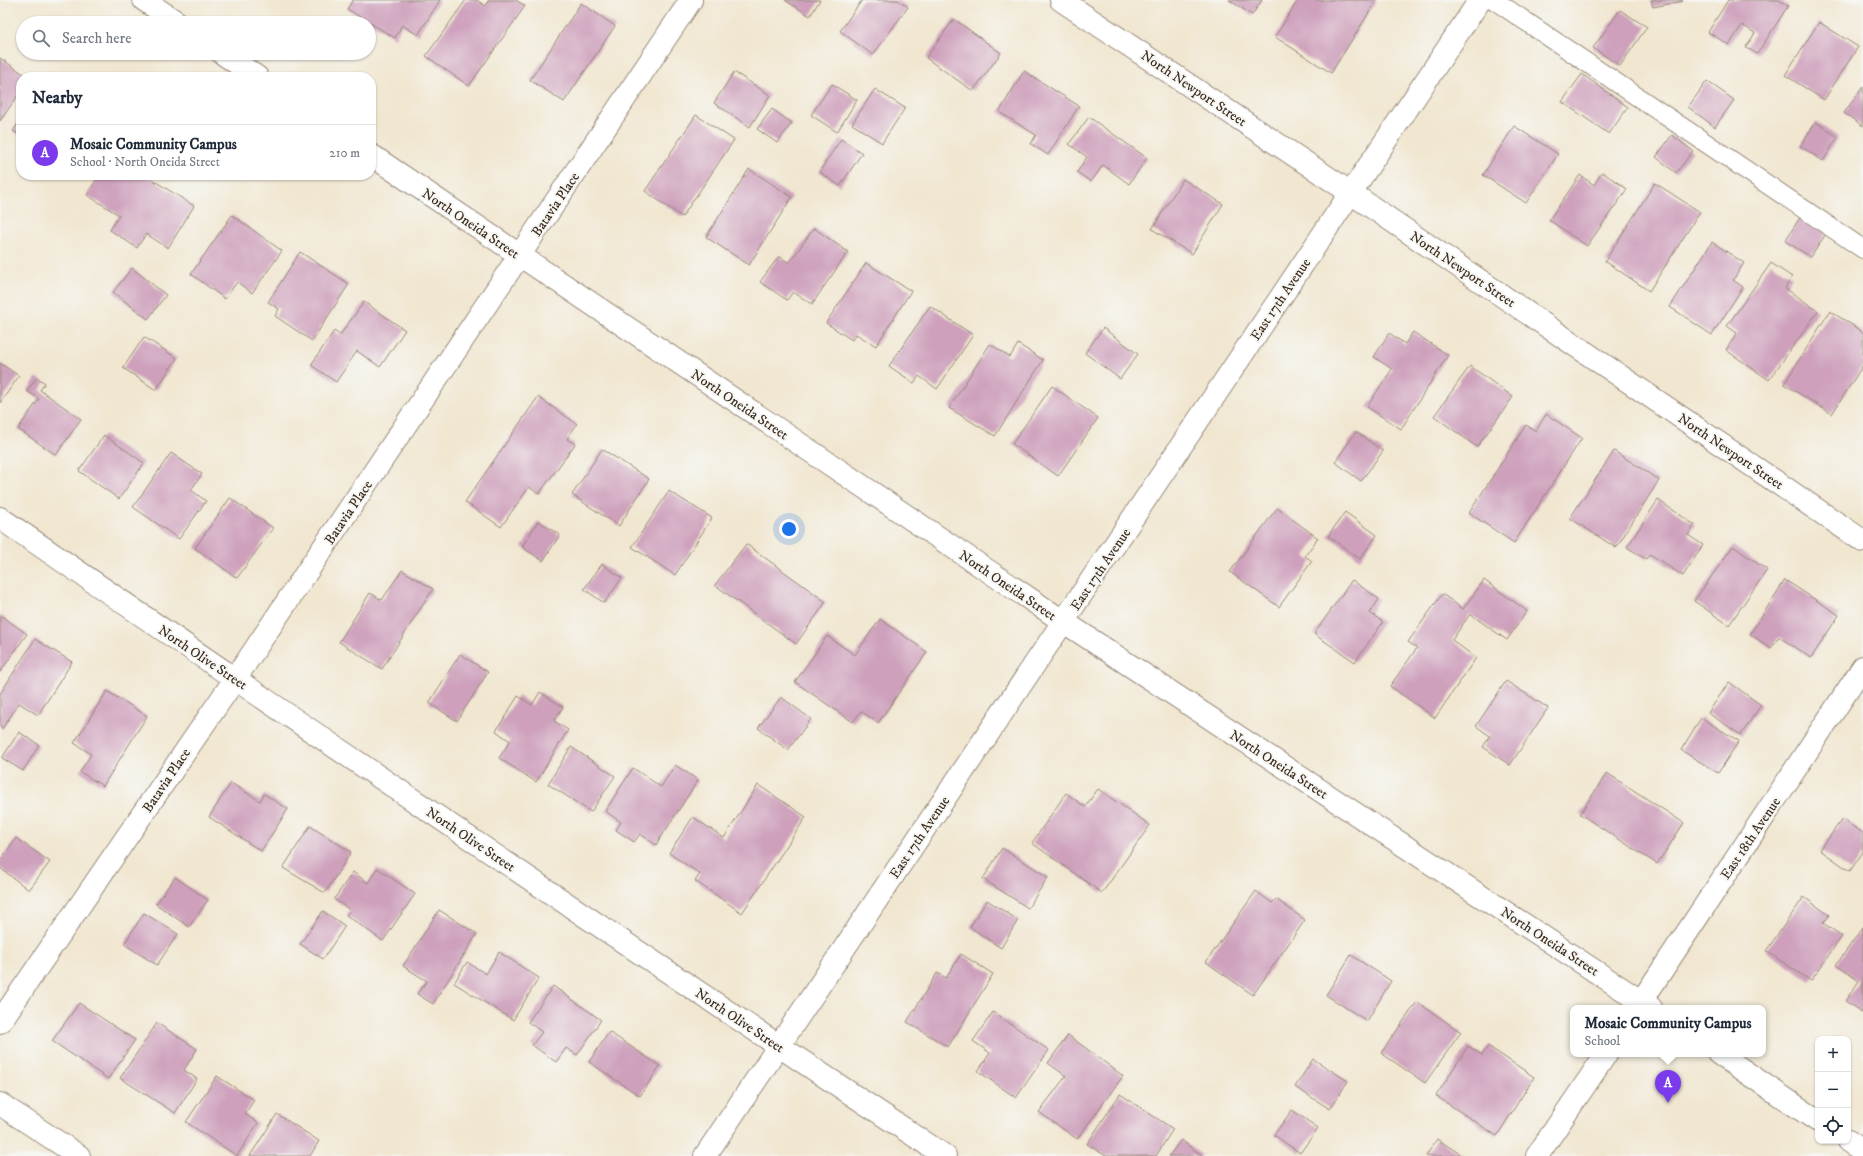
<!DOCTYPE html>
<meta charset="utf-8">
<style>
:root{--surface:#fff;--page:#f6f6f7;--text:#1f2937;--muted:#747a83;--line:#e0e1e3;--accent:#7c3aed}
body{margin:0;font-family:"IM FELL DW Pica",serif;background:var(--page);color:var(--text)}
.controls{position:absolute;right:12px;bottom:12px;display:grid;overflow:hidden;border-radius:8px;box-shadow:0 1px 3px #0004}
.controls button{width:36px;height:36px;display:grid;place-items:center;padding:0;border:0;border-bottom:1px solid var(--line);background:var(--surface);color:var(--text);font:20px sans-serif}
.you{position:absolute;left:789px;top:529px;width:14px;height:14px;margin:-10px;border:3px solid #fff;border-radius:50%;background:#1a73e8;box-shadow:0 0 0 6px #1a73e833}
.badge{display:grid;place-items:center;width:26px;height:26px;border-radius:50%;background:var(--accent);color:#fff;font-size:13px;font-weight:700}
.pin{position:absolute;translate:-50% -33px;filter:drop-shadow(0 1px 2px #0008)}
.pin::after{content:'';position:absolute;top:21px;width:14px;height:12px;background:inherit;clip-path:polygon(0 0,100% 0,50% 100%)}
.popup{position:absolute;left:1570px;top:1005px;width:196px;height:52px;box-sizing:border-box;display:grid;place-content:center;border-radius:8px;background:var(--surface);filter:drop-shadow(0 1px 3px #0005);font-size:13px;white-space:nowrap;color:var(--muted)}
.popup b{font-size:15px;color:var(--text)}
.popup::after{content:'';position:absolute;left:50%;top:100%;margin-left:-8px;border:8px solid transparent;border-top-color:var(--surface)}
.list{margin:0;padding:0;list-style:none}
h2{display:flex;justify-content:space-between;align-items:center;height:52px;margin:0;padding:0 16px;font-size:17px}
h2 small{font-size:13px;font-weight:400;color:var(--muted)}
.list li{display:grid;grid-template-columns:26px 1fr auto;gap:12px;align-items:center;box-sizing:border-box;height:56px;padding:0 16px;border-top:1px solid var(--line)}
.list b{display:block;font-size:15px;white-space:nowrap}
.list p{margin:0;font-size:13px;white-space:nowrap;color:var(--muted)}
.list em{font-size:13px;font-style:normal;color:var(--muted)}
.icon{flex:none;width:22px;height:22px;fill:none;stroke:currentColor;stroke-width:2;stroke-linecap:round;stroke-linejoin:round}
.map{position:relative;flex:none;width:1863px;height:1156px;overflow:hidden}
.search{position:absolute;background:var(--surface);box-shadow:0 1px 3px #0004;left:16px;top:16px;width:360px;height:44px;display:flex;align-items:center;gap:10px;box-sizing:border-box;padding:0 14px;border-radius:22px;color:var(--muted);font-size:15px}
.panel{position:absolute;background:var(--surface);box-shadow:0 1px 3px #0004;left:16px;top:72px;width:360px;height:108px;border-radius:16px}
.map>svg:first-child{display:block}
.building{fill:#cea0bc}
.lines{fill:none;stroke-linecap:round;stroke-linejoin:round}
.lane-casing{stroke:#968878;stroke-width:20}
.street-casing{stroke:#968878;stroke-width:24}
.secondary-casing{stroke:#968878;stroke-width:24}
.lane{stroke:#fff;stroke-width:18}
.street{stroke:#fff;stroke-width:22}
.secondary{stroke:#fff;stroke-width:22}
.labels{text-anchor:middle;stroke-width:4;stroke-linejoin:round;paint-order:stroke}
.street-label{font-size:14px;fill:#3b2a1e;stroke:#f6f6f2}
</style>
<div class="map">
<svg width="1863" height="1156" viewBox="0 0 1863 1156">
<rect width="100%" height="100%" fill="#f6f6f2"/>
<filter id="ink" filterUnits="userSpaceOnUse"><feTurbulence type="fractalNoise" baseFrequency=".025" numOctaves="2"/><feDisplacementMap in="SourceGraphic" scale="8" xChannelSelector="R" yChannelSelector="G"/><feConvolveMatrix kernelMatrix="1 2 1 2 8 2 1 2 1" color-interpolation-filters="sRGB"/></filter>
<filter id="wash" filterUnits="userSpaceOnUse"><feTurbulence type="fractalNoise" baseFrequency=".012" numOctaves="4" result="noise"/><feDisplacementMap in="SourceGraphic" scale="16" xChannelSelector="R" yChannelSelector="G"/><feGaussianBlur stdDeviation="0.9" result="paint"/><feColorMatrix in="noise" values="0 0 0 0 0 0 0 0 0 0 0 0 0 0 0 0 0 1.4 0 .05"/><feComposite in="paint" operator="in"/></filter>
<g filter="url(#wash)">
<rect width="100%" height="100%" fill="#f1e7d1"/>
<g id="blocks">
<path class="building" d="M 353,0 L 440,0 L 418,35 L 402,25 L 395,38 L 347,9 Z
M 466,0 L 477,0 L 485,6 L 489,0 L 516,0 L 525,6 L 469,86 L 426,56 Z
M 785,0 L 820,0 L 810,16 Z
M 862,0 L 898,0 L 908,7 L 873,55 L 840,31 Z
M 1229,0 L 1262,0 L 1252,15 Z
M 1298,0 L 1377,0 L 1331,73 L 1275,37 Z
M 1651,0 L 1682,0 L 1683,1 L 1653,7 Z
M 1728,0 L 1779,0 L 1788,6 L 1757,54 L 1746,47 L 1755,33 L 1742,25 L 1729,45 L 1708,32 Z
M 581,3 L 615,26 L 564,102 L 530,80 Z
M 1620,10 L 1647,27 L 1620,66 L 1593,48 Z
M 954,19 L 1001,53 L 973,91 L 926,58 Z
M 1819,22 L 1858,47 L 1824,100 L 1785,75 Z
M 0,58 L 28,77 L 21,77 L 21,91 L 0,121 Z
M 1024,71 L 1079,106 L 1048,155 L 1031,144 L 1036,135 L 999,112 Z
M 734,72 L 770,95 L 750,127 L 714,103 Z
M 1582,74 L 1628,107 L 1609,134 L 1562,102 Z
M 1707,81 L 1734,100 L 1715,127 L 1688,107 Z
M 832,84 L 857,100 L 837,132 L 811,115 Z
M 1863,87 L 1863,126 L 1844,113 Z
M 875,89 L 905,108 L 882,143 L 852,124 Z
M 772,109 L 792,123 L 777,143 L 757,129 Z
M 696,115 L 734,140 L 682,217 L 645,191 Z
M 1089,117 L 1147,158 L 1129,184 L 1103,165 L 1091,182 L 1077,172 L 1087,157 L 1069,144 Z
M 21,119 L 21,136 L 13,131 Z
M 1816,122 L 1838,137 L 1823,161 L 1800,146 Z
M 1514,126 L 1558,154 L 1526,203 L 1483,175 Z
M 1672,135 L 1693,151 L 1676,173 L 1656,157 Z
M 841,139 L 862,153 L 840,186 L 819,172 Z
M 749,169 L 792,197 L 749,265 L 706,237 Z
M 1602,172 L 1627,189 L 1587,246 L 1549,220 L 1580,175 L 1594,185 Z
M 99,175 L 145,175 L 194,206 L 168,248 L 146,234 L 137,248 L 110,230 L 119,215 L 87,195 Z
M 1183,179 L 1223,204 L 1192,254 L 1152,229 Z
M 1655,183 L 1700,212 L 1649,291 L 1605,261 Z
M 232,215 L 282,251 L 252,293 L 237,282 L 225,299 L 191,274 Z
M 1801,216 L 1827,232 L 1811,257 L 1785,241 Z
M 814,228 L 848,252 L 812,304 L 793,292 L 787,300 L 760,282 L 779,256 L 789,263 Z
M 1712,242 L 1744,263 L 1733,280 L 1743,287 L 1712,335 L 1670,307 Z
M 300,252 L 349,284 L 312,341 L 275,316 L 279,309 L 268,302 Z
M 866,263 L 911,291 L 876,346 L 856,334 L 852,340 L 826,323 Z
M 1771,263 L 1792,277 L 1785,288 L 1818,311 L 1769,380 L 1726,350 L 1737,333 L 1727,326 Z
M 132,268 L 166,295 L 148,319 L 113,292 Z
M 364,302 L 405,330 L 380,367 L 357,351 L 336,382 L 311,365 L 334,331 L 340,335 Z
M 930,306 L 973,335 L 937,389 L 919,376 L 914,383 L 889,366 Z
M 1830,311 L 1863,332 L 1863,365 L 1832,414 L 1784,384 Z
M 1103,328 L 1138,354 L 1120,379 L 1085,353 Z
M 1413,332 L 1448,355 L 1401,429 L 1367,407 L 1392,369 L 1374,357 L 1389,333 L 1405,344 Z
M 144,337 L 177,358 L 156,390 L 123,368 Z
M 990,344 L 1010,357 L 1018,344 L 1043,360 L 995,436 L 949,408 Z
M 0,363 L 19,376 L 0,403 Z
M 1470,366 L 1513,397 L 1477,447 L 1434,416 Z
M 37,377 L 45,383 L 40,390 L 81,419 L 56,455 L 18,429 L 39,399 L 27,391 Z
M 1052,386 L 1098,418 L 1058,476 L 1012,444 Z
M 538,397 L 577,424 L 567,439 L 575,444 L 539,494 L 529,487 L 501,527 L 465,502 Z
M 1546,414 L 1582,438 L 1514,543 L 1469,513 L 1526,425 L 1536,431 Z
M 1356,432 L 1383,451 L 1361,481 L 1335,462 Z
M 104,435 L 144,463 L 119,499 L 79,471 Z
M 602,449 L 649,479 L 619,526 L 572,495 Z
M 1614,451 L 1659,480 L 1616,548 L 1570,518 Z
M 171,453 L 202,474 L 191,490 L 206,501 L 179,539 L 133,507 Z
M 669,491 L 712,518 L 675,575 L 632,547 Z
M 230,498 L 273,528 L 237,578 L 195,548 Z
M 1658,500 L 1695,525 L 1688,535 L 1703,545 L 1683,576 L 1650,554 L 1646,559 L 1627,547 Z
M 1277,508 L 1318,538 L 1305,556 L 1312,561 L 1279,607 L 1230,572 Z
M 1345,512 L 1377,535 L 1360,559 L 1328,536 Z
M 538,521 L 560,535 L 543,561 L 522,547 Z
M 746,544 L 826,602 L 796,644 L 715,585 Z
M 1733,546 L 1767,570 L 1729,625 L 1694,601 Z
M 602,564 L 622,578 L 604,603 L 584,589 Z
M 402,570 L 433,589 L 382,669 L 339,642 L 370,593 L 382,600 Z
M 1352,580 L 1379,599 L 1370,613 L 1383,622 L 1355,662 L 1314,634 Z
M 1484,580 L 1527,611 L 1507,640 L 1470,614 L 1452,640 L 1476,658 L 1435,718 L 1390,686 L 1417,648 L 1408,642 L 1442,594 L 1463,609 Z
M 1785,580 L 1839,615 L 1811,658 L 1779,637 L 1771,648 L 1750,634 Z
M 0,615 L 27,634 L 0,672 Z
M 880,619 L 927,652 L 878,723 L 861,711 L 853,722 L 795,682 L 827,636 L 855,655 Z
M 35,639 L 72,662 L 38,715 L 19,703 L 2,729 L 0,727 L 0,694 Z
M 460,654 L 488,672 L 457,721 L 429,703 Z
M 1506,681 L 1548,708 L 1510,765 L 1483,747 L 1490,736 L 1476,726 Z
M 1729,682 L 1761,705 L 1741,735 L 1708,713 Z
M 107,691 L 147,716 L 103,786 L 80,772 L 91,754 L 74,743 Z
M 540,692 L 563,707 L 554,721 L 568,730 L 536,782 L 499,758 L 510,741 L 496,731 L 518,696 L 532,705 Z
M 781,697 L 811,719 L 788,750 L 758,728 Z
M 1701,718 L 1739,741 L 1718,773 L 1681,750 Z
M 19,732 L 39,745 L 23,771 L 2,758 Z
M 571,747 L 615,776 L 591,812 L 548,784 Z
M 675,765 L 698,780 L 656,845 L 640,834 L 634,842 L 616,830 L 621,822 L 605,811 L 633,768 L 661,787 Z
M 1607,773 L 1684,823 L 1657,864 L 1580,814 Z
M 231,783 L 260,801 L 264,794 L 288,809 L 261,851 L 209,817 Z
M 758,785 L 806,817 L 742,913 L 695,881 L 700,874 L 669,853 L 693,817 L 724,838 Z
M 1098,789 L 1150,825 L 1102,893 L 1032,843 L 1066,793 L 1085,807 Z
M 1842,819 L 1863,833 L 1863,852 L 1850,871 L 1820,850 Z
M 310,826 L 351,852 L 325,893 L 283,868 Z
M 16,838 L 50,862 L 29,890 L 0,868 L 0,861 Z
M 1002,848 L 1048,877 L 1028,908 L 983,879 Z
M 377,868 L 415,894 L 383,941 L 346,915 L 350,910 L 334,899 L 353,872 L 368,883 Z
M 175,877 L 208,900 L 189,927 L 156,904 Z
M 1256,891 L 1272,903 L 1276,899 L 1305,920 L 1253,995 L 1206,962 Z
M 1804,897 L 1829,915 L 1823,923 L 1842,936 L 1811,981 L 1766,951 Z
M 987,900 L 1018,920 L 1001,948 L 970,927 Z
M 439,910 L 477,934 L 433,1004 L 417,994 L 427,981 L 403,966 Z
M 323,911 L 345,926 L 323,959 L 300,944 Z
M 144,913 L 178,934 L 157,965 L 124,944 Z
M 1863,927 L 1863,1013 L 1845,1001 L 1859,981 L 1836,965 Z
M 499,952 L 539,978 L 513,1020 L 454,983 L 467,962 L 486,974 Z
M 961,954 L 993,974 L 948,1047 L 907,1022 L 937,973 L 946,978 Z
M 1351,955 L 1391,981 L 1367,1021 L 1326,995 Z
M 553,986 L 601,1020 L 577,1055 L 566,1048 L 556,1062 L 532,1045 L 542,1032 L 528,1022 Z
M 1417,1002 L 1461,1032 L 1425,1083 L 1381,1053 Z
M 79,1003 L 135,1040 L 108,1079 L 52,1041 Z
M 993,1012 L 1049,1050 L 1016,1098 L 978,1071 L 990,1053 L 973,1041 Z
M 157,1023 L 197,1049 L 184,1070 L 197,1079 L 175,1113 L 120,1078 Z
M 609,1032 L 660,1066 L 640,1096 L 589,1062 Z
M 1068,1035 L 1123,1076 L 1077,1139 L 1039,1112 L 1066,1076 L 1048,1063 Z
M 1468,1046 L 1482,1055 L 1488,1046 L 1534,1077 L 1497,1136 L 1436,1096 Z
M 1313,1059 L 1348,1081 L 1330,1109 L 1295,1087 Z
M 217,1076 L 254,1100 L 245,1114 L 258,1123 L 237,1156 L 186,1122 Z
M 1120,1094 L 1173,1129 L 1156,1156 L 1106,1156 L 1087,1144 Z
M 1292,1110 L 1318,1128 L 1300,1153 L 1274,1135 Z
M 277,1114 L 319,1141 L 310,1156 L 250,1156 Z
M 1437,1139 L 1463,1156 L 1426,1156 Z
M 1181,1140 L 1203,1156 L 1169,1156 Z"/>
</g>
</g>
<g filter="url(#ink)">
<use href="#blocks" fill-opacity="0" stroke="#968878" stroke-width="1"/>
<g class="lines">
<defs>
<path id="lane" d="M 1494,0 L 1863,249"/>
<path id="street" d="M 1061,0 L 1351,193 L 1863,541
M 0,518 C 313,733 628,947 945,1156
M 1637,1008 L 1863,667
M 0,1022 L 235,679 L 691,0
M 0,1104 L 79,1156
M 1537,1156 L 1606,1054"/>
<path id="secondary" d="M 144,0 L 178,23
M 222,53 L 257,77
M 371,155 L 1064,622 L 1651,1008
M 1719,1054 L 1818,1121
M 1848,1141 L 1863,1151
M 705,1156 L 1480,0"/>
</defs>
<use href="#lane" class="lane-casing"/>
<use href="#street" class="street-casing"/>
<use href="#secondary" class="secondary-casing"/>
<use href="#lane" class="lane"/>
<use href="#street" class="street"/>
<use href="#secondary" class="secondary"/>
</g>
</g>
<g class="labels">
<g class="street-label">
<text transform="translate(1194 88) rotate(34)" y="5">North Newport Street</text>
<text transform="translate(555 204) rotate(-56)" y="5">Batavia Place</text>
<text transform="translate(471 223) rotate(34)" y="5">North Oneida Street</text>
<text transform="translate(1463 269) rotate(34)" y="5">North Newport Street</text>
<text transform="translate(1280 299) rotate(-56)" y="5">East 17th Avenue</text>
<text transform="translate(740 404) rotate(34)" y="5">North Oneida Street</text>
<text transform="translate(1731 451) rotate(34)" y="5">North Newport Street</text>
<text transform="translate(348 512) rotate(-56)" y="5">Batavia Place</text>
<text transform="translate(1100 569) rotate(-56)" y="5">East 17th Avenue</text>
<text transform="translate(1008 585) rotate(34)" y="5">North Oneida Street</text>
<text transform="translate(203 657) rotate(34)" y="5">North Olive Street</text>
<text transform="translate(1279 764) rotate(33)" y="5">North Oneida Street</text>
<text transform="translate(166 780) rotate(-56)" y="5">Batavia Place</text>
<text transform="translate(919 837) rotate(-56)" y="5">East 17th Avenue</text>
<text transform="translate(1750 838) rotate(-56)" y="5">East 18th Avenue</text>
<text transform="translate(471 839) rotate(34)" y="5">North Olive Street</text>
<text transform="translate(1550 941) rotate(33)" y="5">North Oneida Street</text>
<text transform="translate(740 1020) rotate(34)" y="5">North Olive Street</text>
</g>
</g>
</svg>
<div class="controls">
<button>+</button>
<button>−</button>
<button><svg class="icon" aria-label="locate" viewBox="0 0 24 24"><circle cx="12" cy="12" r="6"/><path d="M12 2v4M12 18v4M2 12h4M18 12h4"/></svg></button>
</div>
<div class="you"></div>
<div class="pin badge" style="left:1668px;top:1103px">A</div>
<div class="popup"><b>Mosaic Community Campus</b>School</div>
<div class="search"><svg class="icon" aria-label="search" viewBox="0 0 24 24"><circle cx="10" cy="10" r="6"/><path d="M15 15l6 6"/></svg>Search here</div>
<section class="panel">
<h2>Nearby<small></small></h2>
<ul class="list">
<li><span class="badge">A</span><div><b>Mosaic Community Campus</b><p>School · North Oneida Street</p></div><em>210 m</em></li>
</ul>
</section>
</div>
